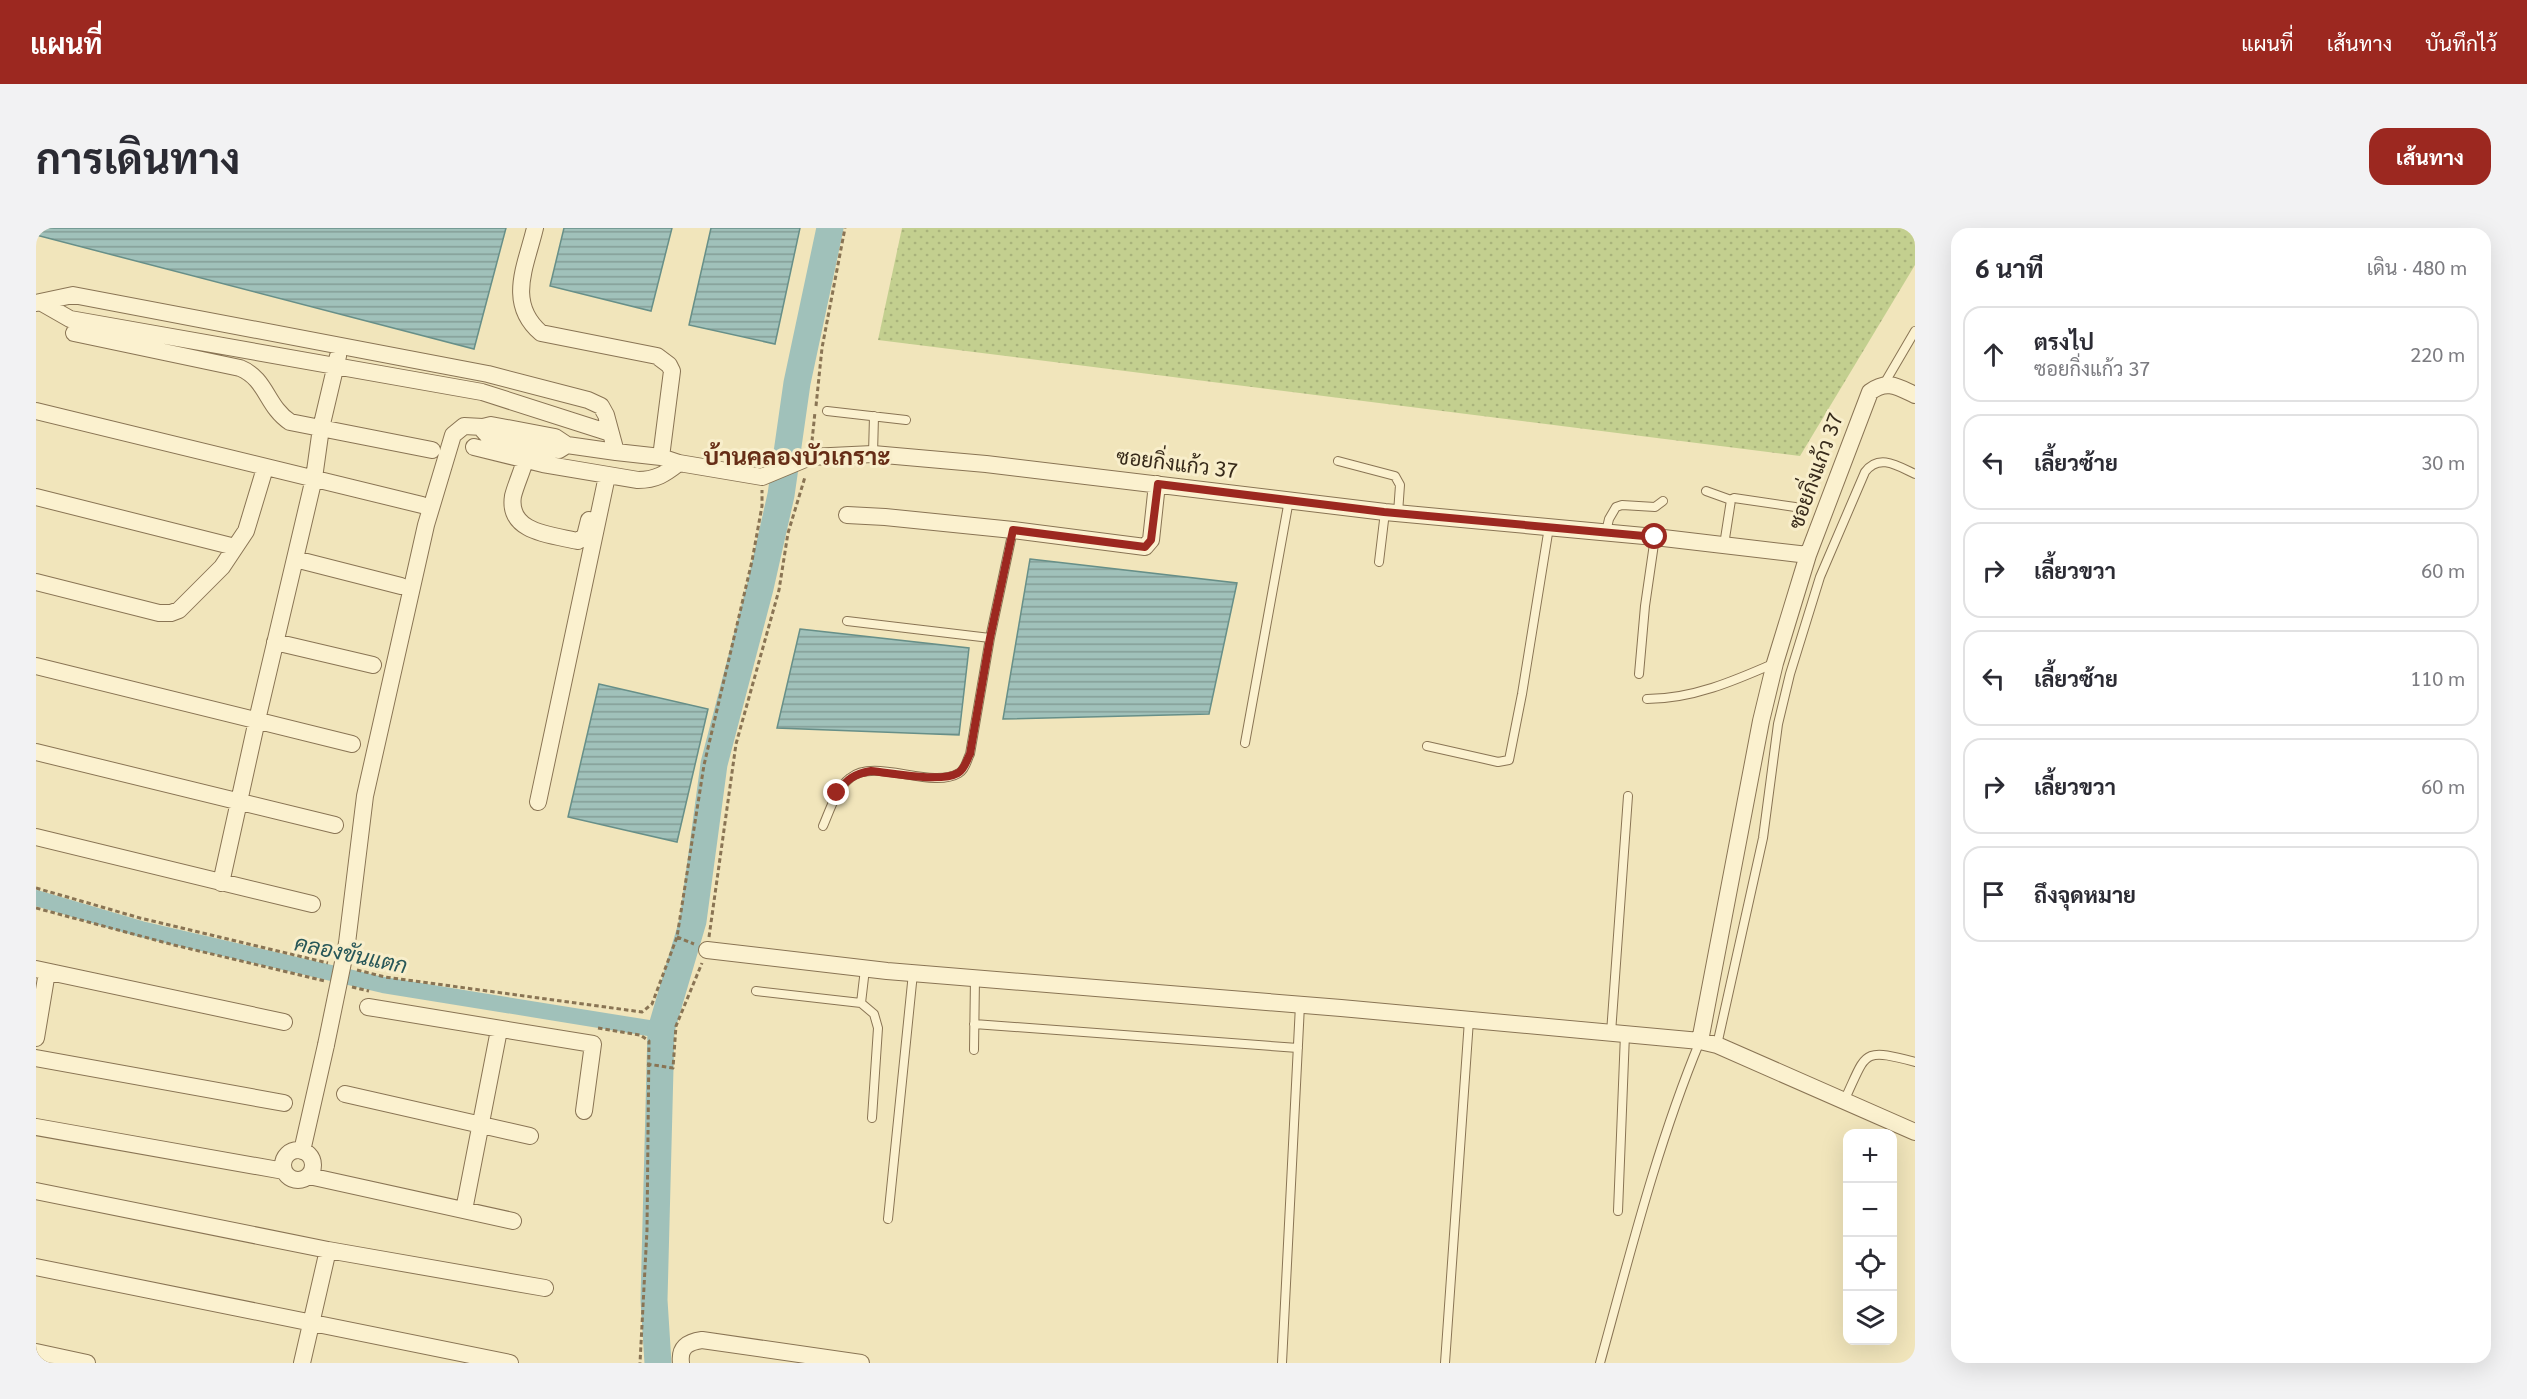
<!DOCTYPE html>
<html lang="th">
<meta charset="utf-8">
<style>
:root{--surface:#fff;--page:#f2f2f3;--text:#2b2b33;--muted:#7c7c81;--line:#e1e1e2;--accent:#9c2820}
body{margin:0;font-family:Georgia,Sarabun,serif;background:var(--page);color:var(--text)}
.controls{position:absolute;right:18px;bottom:18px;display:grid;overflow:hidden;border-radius:12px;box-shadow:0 6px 24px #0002}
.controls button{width:54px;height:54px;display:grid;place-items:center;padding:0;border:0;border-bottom:2px solid var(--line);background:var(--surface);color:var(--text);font:30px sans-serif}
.stop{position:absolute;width:18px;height:18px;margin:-14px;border:4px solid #9c2820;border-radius:50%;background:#fff}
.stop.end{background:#9c2820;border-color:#fff;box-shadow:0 2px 6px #0008}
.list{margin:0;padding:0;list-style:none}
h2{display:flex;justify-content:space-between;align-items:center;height:78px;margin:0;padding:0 24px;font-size:26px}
h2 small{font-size:20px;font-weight:400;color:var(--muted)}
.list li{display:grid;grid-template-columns:39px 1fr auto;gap:18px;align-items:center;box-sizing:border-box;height:96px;margin:0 12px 12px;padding:0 12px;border:2px solid var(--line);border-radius:18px}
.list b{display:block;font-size:22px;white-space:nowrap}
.list p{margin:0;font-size:20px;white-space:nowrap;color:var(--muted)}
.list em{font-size:20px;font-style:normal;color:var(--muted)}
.icon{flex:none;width:33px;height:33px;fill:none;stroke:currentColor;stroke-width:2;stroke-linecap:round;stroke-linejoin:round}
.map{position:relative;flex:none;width:1879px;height:1135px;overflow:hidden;border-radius:18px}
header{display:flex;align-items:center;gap:36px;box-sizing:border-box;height:84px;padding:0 30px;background:var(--accent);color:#fff}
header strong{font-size:28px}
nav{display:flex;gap:33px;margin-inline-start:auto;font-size:21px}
.intro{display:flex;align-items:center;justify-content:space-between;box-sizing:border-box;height:144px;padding:0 36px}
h1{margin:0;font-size:42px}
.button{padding:15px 27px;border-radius:18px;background:var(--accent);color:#fff;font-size:21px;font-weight:700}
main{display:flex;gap:36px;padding:0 36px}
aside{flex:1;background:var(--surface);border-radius:18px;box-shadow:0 6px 24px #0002}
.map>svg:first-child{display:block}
.grass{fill:url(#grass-dots)}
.water{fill:url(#water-rules);stroke:#678f88;stroke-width:1.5}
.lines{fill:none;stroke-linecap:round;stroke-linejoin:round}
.canal{stroke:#a0c1ba;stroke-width:16}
.river{stroke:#a0c1ba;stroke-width:27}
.lane-casing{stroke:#897454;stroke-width:10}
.street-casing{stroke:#897454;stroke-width:18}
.path{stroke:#897454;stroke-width:3;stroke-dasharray:4.5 3;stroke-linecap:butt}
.lane{stroke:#fbf1cf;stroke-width:8}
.street{stroke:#fbf1cf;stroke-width:16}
.street-bridge-casing{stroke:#897454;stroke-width:18;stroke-linecap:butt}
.street-bridge{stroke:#fbf1cf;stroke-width:16}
.route{stroke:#9c2820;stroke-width:8}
.labels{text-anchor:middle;stroke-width:6;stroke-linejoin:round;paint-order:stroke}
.street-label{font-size:21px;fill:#372a1a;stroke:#f8eecb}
.water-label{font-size:22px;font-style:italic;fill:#285758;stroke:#f8eecb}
.quarter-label{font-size:24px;font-weight:bold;fill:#662d16;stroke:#f8eecb}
</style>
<header>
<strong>แผนที่</strong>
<nav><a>แผนที่</a><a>เส้นทาง</a><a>บันทึกไว้</a></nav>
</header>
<div class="intro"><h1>การเดินทาง</h1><a class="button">เส้นทาง</a></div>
<main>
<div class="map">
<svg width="1879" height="1135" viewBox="0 0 1879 1135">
<defs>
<pattern id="grass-dots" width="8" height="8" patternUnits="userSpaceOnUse" patternTransform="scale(1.5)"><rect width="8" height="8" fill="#c3cf8f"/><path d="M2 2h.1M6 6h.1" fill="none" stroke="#a8b27b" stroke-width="1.8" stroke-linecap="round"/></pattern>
<pattern id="water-rules" width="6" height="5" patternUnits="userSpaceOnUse" patternTransform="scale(1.5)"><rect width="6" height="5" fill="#a0c1ba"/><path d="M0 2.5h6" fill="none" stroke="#839d96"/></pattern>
</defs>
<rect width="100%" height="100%" fill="#f1e5bb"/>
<path class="grass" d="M 866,0 L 1879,0 L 1879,37 L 1764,228 L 842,112 Z"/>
<path class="water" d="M 0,0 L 470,0 L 438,121 L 0,7 Z
M 528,0 L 636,0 L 615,83 L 514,58 Z
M 675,0 L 764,0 L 739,116 L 653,97 Z
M 994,331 L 1201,355 L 1173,486 L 967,491 Z
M 764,401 L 933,420 L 923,507 L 741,500 Z
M 563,456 L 672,481 L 641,614 L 532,589 Z"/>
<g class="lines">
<path class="canal" d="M 0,670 L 105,701 L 347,757 L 625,802"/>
<path class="river" d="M 622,1135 L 618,1072 L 625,802 L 657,693 L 678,536 L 724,360 L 745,267 L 761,155 L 794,0"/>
<defs>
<path id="lane" d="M 1848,156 L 1879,103
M 791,183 L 870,192
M 837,226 L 838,188
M 1302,233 L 1359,248 L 1364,257 L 1362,285
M 1670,263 L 1695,272
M 1570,304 L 1573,291 L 1580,279 L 1586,277 L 1619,279 L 1627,273
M 1688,317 L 1695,272 L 1698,270 L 1759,279
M 1343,334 L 1349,284
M 811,393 L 954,410
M 1603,446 L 1609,378 L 1619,309
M 1611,471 C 1656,471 1698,453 1739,435
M 1209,515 L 1253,272
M 1391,518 L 1462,534 L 1473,532 L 1486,466 L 1513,299
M 787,598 C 794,582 800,561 814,550 C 839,529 895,562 923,545 C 930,541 931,531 934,526 L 954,410 L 977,302
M 829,741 L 825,775 L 838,786 L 842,800 L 836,890
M 720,763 L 825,775
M 938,796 L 1262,820
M 1575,805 L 1592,568
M 1681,817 L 1727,610 L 1742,496 L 1754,446 L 1784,349 L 1829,244 C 1843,225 1862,238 1879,246
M 938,822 L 939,750
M 1808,873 C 1831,825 1824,819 1879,834
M 1582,983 L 1589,806
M 852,991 L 877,745
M 1246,1135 L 1264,777
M 1409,1135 L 1433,792
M 1564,1135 C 1594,1026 1621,917 1664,813"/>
<path id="street" d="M 499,0 C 490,38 470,75 505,105 L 621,128 L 633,137 L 636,143 L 625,229 L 643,235 L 726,249 L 774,229 L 837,226 L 950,236 L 1349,284 L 1619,309 L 1772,327 L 1834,164 C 1851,151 1862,159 1879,167
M 0,75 L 37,67 L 452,146 L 552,172 L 565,178 L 570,187 L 580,224 L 625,229
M 6,75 L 34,91 L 446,164 L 574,205
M 38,105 L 204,140 C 231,151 230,178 254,194 L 396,222
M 0,183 L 386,277
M 444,199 L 453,209 L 512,221 L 523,222 L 531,217
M 438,219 L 507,236 L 602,252 C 620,252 629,246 643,235
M 489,232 C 486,244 480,256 477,268 C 471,305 516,307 542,313 L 549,308 L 553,292
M 0,269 L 199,319
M 811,287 L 849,289 L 977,302 L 1109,319 L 1115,312 L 1121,256
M 259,331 L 365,358
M 0,354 L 123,385 L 135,385 L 143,382 L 186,339 L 210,303 L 229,240
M 239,414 L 337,437
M 0,438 L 316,516
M 0,524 L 299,597
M 502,574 L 571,248
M 0,609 L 276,676
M 185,655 L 221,492 L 278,250 L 285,200 L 302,128
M 311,715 L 329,568 L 390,297 L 417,207 L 428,198 L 447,199 L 455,197 L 519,209 L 531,217 L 580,224
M 671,722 L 851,743 L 1305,780 L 1664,813 L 1681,817 L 1879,904
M 0,741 L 248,794
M 332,779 L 557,816 L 548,883
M 0,810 L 11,744
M 1664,813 L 1725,493 L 1739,435 L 1772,327
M 0,830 L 248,875
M 309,866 L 494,908
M 0,899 L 248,943
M247 937a15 15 0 1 1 30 0a15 15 0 1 1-30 0Z
M 266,923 L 290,817
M 273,948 L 477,993
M 0,963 L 292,1022 L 509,1060
M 428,982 L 463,802
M 0,1039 L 474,1135
M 0,1124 L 51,1135
M 266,1135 L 292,1022
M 645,1135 C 643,1119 652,1114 666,1112 L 825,1135"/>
</defs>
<use href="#lane" class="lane-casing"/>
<use href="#street" class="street-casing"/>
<path class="path" d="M 780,178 L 786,120 L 809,0
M 776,213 L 779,184
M 0,660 L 104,690 L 292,735
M 0,680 L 138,717 L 289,753
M 641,709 L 658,716
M 673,709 L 700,516 L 743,362 L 752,305 L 769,249
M 321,742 L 349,749 L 606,784 L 616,776 L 641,709 L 668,537 L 716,333 L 726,278 L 726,262
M 316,759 L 333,763
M 562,800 L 604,807 L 613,813 L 611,1002 L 604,1135
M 611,836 L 637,840 L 640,798 L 666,735"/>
<use href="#lane" class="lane"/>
<use href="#street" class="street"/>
<defs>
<path id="street-bridge" d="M 290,817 L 311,715"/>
</defs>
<use href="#street-bridge" class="street-bridge-casing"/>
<use href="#street-bridge" class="street-bridge"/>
</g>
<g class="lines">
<path class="route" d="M 801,565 C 811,551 818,546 835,543 C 857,545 904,555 922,545 C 929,541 931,531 934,526 L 954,410 L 977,302 L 1109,319 L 1115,312 L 1122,256 L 1348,284 L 1619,309"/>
</g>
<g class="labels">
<g class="street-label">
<text transform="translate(1141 236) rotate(7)" y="7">ซอยกิ่งแก้ว 37</text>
<text transform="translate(1780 243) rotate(-70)" y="7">ซอยกิ่งแก้ว 37</text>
</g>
<g class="water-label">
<text transform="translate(315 726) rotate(12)" y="8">คลองขันแตก</text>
</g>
<g class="quarter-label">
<text x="761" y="237">บ้านคลองบัวเกราะ</text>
</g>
</g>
</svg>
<div class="controls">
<button>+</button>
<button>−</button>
<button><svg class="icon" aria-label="locate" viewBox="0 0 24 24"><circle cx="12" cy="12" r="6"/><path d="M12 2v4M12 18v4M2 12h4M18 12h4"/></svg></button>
<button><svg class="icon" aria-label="layers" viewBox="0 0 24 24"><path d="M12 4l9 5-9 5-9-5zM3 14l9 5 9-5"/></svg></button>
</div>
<div class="stop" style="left:1619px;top:309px"></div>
<div class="stop end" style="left:801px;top:565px"></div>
</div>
<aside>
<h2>6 นาที<small>เดิน · 480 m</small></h2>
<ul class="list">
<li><svg class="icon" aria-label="ahead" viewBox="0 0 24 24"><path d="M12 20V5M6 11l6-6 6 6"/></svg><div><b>ตรงไป</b><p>ซอยกิ่งแก้ว 37</p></div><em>220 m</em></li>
<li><svg class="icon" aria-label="left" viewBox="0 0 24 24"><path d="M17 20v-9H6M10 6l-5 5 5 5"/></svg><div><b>เลี้ยวซ้าย</b></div><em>30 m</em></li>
<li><svg class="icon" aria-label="right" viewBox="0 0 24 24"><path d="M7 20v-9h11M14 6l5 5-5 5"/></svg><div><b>เลี้ยวขวา</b></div><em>60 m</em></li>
<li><svg class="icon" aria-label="left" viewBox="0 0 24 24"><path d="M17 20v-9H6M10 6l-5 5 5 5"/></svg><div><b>เลี้ยวซ้าย</b></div><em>110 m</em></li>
<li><svg class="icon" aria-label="right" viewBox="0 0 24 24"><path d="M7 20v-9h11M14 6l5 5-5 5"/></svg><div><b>เลี้ยวขวา</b></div><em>60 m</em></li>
<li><svg class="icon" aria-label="arrive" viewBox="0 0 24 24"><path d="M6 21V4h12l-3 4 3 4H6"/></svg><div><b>ถึงจุดหมาย</b></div></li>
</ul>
</aside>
</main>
